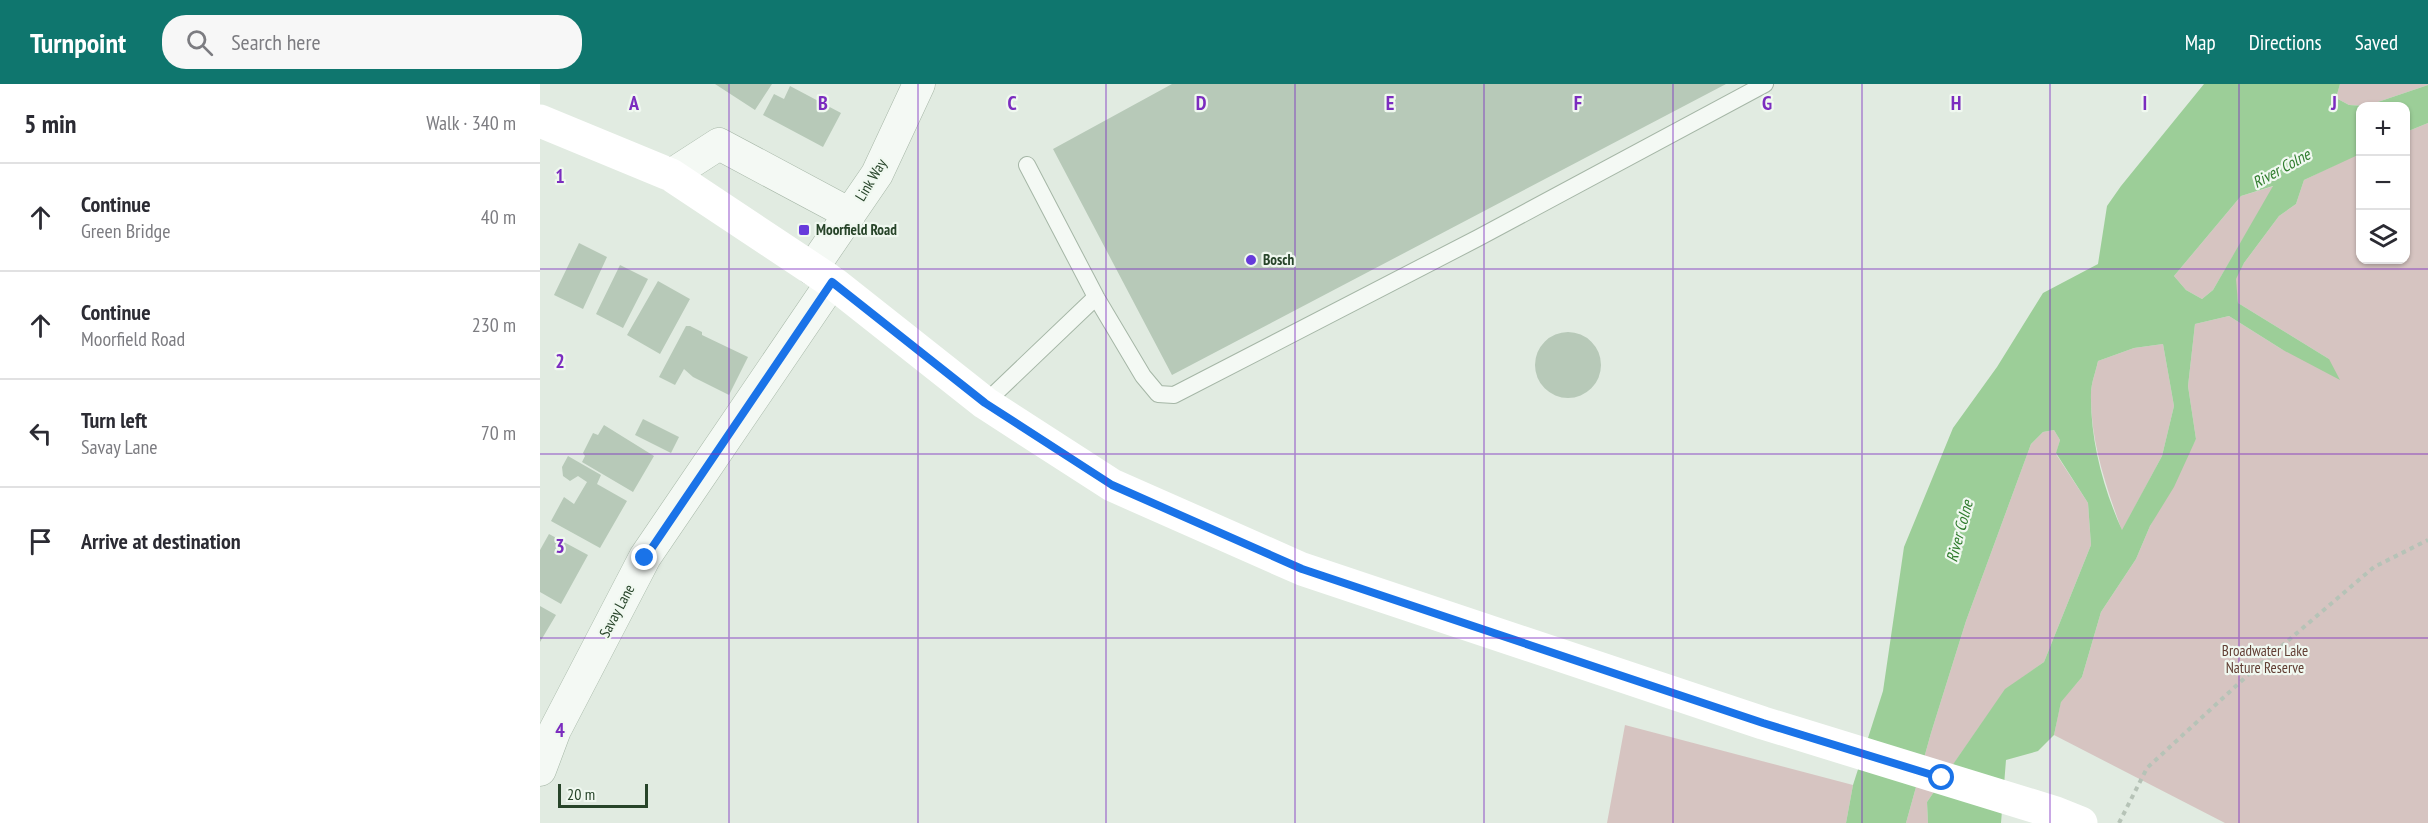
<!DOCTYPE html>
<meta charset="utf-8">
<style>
:root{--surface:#fff;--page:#f7f7f7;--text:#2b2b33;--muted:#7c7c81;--line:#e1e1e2;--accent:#0f766e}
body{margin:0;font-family:"PT Sans Narrow",sans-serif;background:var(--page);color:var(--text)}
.controls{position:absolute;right:18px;top:18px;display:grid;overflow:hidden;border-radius:12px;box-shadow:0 2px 4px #0004}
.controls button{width:54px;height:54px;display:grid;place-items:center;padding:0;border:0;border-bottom:2px solid var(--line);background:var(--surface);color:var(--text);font:30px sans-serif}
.scale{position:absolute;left:18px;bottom:15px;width:90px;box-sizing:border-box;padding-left:6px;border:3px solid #274429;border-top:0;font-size:16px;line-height:21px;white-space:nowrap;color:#274429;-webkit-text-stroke:4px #f0f8f0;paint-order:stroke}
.stop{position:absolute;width:18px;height:18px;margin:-14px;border:4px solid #1a73e8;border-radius:50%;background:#fff}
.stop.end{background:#1a73e8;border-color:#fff;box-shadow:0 2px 6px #0008}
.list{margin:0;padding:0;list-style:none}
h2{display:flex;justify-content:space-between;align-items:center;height:78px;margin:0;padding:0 24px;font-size:26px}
h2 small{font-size:20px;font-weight:400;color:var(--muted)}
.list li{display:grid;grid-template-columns:39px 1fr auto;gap:18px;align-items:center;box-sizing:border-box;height:108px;padding:0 24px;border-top:2px solid var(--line)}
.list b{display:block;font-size:22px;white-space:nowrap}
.list p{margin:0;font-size:20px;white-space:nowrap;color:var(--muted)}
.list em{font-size:20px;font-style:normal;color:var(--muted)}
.icon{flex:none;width:33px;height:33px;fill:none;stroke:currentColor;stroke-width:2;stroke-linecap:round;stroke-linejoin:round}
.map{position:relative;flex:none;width:1888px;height:739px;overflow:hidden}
header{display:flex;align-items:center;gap:36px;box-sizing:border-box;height:84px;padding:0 30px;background:var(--accent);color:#fff}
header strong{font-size:28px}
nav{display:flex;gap:33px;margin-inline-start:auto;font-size:21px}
.search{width:420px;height:54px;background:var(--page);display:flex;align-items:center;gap:15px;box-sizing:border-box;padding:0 21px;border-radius:24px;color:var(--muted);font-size:22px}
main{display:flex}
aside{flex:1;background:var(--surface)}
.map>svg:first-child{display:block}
.green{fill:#d6c4c1}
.water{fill:#9cce98;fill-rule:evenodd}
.building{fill:#b7c9b8}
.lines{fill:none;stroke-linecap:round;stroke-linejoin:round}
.lane-casing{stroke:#a5b6a6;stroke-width:18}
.street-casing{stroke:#a5b6a6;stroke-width:33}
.path{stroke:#b6c3b7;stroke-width:4;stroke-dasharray:4.5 4.5;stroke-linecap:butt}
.lane{stroke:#f4f9f4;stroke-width:16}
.street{stroke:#f4f9f4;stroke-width:32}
.secondary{stroke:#fff;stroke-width:33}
.route{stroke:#1a73e8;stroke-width:8}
.grid{fill:none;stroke:#7b2cbf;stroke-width:1.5;stroke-opacity:0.55}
.poi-dot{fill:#663adb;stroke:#f0f8f0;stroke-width:2}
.labels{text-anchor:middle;stroke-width:4.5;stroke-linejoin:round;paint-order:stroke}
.street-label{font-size:15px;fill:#274429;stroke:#f0f8f0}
.poi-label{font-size:15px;font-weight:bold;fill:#274429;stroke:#f0f8f0;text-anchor:start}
.park-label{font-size:15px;fill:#613e33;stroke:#f0f8f0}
.water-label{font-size:16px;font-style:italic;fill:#2f7c2d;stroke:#f0f8f0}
.grid-label{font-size:20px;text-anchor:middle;font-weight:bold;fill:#7b2cbf;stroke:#f0f8f0;stroke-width:4.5;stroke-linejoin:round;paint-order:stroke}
</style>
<header>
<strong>Turnpoint</strong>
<div class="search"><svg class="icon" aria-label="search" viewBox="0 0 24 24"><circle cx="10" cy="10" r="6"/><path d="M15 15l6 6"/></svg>Search here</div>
<nav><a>Map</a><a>Directions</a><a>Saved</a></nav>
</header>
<main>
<aside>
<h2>5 min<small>Walk · 340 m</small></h2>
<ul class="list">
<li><svg class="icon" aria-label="ahead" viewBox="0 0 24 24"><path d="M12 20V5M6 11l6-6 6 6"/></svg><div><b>Continue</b><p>Green Bridge</p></div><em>40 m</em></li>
<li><svg class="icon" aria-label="ahead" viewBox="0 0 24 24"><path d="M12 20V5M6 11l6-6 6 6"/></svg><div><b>Continue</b><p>Moorfield Road</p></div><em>230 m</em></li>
<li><svg class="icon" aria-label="left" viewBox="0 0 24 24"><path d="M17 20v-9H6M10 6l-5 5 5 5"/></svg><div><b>Turn left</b><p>Savay Lane</p></div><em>70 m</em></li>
<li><svg class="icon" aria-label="arrive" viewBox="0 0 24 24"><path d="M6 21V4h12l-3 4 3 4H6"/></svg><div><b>Arrive at destination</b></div></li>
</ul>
</aside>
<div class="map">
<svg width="1888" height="739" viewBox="0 0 1888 739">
<rect width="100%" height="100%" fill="#e1ebe1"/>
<path class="green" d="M 1800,0 L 1888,0 L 1888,1 L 1826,22 L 1809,21 L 1796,14 Z
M 1888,39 L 1888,739 L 1685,739 L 1514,651 L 1521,617 L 1542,593 L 1561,528 L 1596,475 L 1610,442 L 1656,355 L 1648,302 L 1655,240 L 1689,232 L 1743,266 L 1789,275 L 1698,219 L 1695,195 L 1704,179 L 1739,132 L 1756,120 L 1764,96 L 1820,69 L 1820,176 L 1866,176 L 1866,48 Z
M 1734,102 L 1673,206 L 1662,215 L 1646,206 L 1634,192 L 1701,112 Z
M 1623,260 L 1634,322 L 1622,372 L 1582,447 C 1566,402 1550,357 1551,309 C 1551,299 1556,287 1558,277 L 1594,264 Z
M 1514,346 L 1520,356 L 1516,370 L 1548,419 L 1551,461 L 1504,578 L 1465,606 L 1387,718 L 1388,739 L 1366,739 L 1391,649 L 1426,537 L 1491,360 L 1503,348 Z
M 1085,641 L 1313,701 L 1306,739 L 1067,739 Z"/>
<path class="water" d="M 1664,0 L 1800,0 L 1796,14 L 1809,21 L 1826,22 L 1888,1 L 1888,39 L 1866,48 L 1866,22 L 1820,22 L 1820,70 L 1764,96 L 1756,120 L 1739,132 L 1704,179 L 1696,195 L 1698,219 L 1789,275 L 1800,296 L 1743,266 L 1689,232 L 1655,240 L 1648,302 L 1656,355 L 1634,403 L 1610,442 L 1596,475 L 1561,528 L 1542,593 L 1521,618 L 1514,651 L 1498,667 L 1466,676 L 1461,739 L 1388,739 L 1387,718 L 1465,605 L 1504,578 L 1551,461 L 1548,419 L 1516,369 L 1520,356 L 1514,346 L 1503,348 L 1491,360 L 1426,537 L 1391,649 L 1366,739 L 1306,739 L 1313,701 L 1343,607 L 1364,463 L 1413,344 L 1457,283 L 1503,209 L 1558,180 L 1567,122 L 1581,102 ZM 1733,102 L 1673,206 L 1662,215 L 1646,206 L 1634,192 L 1701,112 ZM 1623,260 L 1634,322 L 1622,372 L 1582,446 C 1563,404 1550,355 1551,309 C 1551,299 1556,287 1558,277 L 1594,264 Z"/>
<path class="building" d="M 175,0 L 232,0 L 215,26 Z
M 632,0 L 1186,0 L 632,291 L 513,65 Z
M 250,2 L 301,29 L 283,63 L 223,31 L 234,10 L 244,15 Z
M 39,159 L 67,173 L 43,225 L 14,211 Z
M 80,181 L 108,195 L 83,244 L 56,230 Z
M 118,197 L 150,215 L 120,270 L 87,251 Z
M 146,242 L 150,242 L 162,248 L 162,251 L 208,273 L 189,311 L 153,293 L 144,285 L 135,301 L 119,293 Z
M995 281a33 33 0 1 1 66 0a33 33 0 1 1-66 0Z
M 103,335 L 139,353 L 131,369 L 95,351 Z
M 64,341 L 114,372 L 93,408 L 42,378 L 45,372 L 43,369 L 53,349 L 58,351 Z
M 28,372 L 61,391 L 57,400 L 87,417 L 60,464 L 11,437 L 24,413 L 34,420 L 47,398 L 38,392 L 30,397 L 23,392 L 22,383 Z
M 9,450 L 48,471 L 21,520 L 0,508 L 0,466 Z
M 0,522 L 16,531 L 0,558 Z"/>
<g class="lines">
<defs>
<path id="lane" d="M 487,81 L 556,213 L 603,292 L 618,310 L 634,311 L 938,154 L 1225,0
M 445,319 L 556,213"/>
<path id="street" d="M 131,91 L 179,60 L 310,130
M 272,185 L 337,90 L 379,0
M 0,686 L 15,646 L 105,473 L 292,198"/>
</defs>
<use href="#lane" class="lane-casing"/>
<use href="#street" class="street-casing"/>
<path class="path" d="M 1579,739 L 1607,684 L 1709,590 L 1834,483 L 1888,456"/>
<use href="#lane" class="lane"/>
<use href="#street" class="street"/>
<path class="secondary" d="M 0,37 L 131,91 L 292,198 L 445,319 L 572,401 L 762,485 L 1223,639 L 1516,729 L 1541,739"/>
</g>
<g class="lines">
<path class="route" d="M 105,474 L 292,198 L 445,319 L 572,401 L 762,485 L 1223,639 L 1402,694"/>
</g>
<path class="grid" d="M 189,0 L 189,739M 378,0 L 378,739M 566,0 L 566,739M 755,0 L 755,739M 944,0 L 944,739M 1133,0 L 1133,739M 1322,0 L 1322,739M 1510,0 L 1510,739M 1699,0 L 1699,739M 0,185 L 1888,185M 0,370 L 1888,370M 0,554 L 1888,554"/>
<g class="poi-dot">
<rect x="258" y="140" width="12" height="12" rx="3"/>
<circle cx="711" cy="176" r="6"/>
</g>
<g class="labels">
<g class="street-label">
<text transform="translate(331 96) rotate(-59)" y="5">Link Way</text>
<text transform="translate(77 527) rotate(-62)" y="5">Savay Lane</text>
</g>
<g class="poi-label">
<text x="276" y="151">Moorfield Road</text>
<text x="723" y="181">Bosch</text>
</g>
<g class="park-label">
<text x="1725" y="572">Broadwater Lake<tspan x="1725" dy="17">Nature Reserve</tspan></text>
</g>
<g class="water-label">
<text transform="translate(1741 84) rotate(-29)" y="6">River Colne</text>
<text transform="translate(1419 447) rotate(-75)" y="6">River Colne</text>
</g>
</g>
<g class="grid-label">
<text x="94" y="26">A</text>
<text x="283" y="26">B</text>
<text x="472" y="26">C</text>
<text x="661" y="26">D</text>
<text x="850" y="26">E</text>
<text x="1038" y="26">F</text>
<text x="1227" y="26">G</text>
<text x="1416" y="26">H</text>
<text x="1605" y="26">I</text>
<text x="1794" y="26">J</text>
<text x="20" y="99">1</text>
<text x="20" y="284">2</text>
<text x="20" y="469">3</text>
<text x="20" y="653">4</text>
</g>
</svg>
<div class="controls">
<button>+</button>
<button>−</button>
<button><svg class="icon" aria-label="layers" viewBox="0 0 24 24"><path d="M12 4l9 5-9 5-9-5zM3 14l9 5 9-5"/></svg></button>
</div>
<div class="scale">20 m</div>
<div class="stop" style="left:1402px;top:694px"></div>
<div class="stop end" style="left:105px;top:474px"></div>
</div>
</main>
